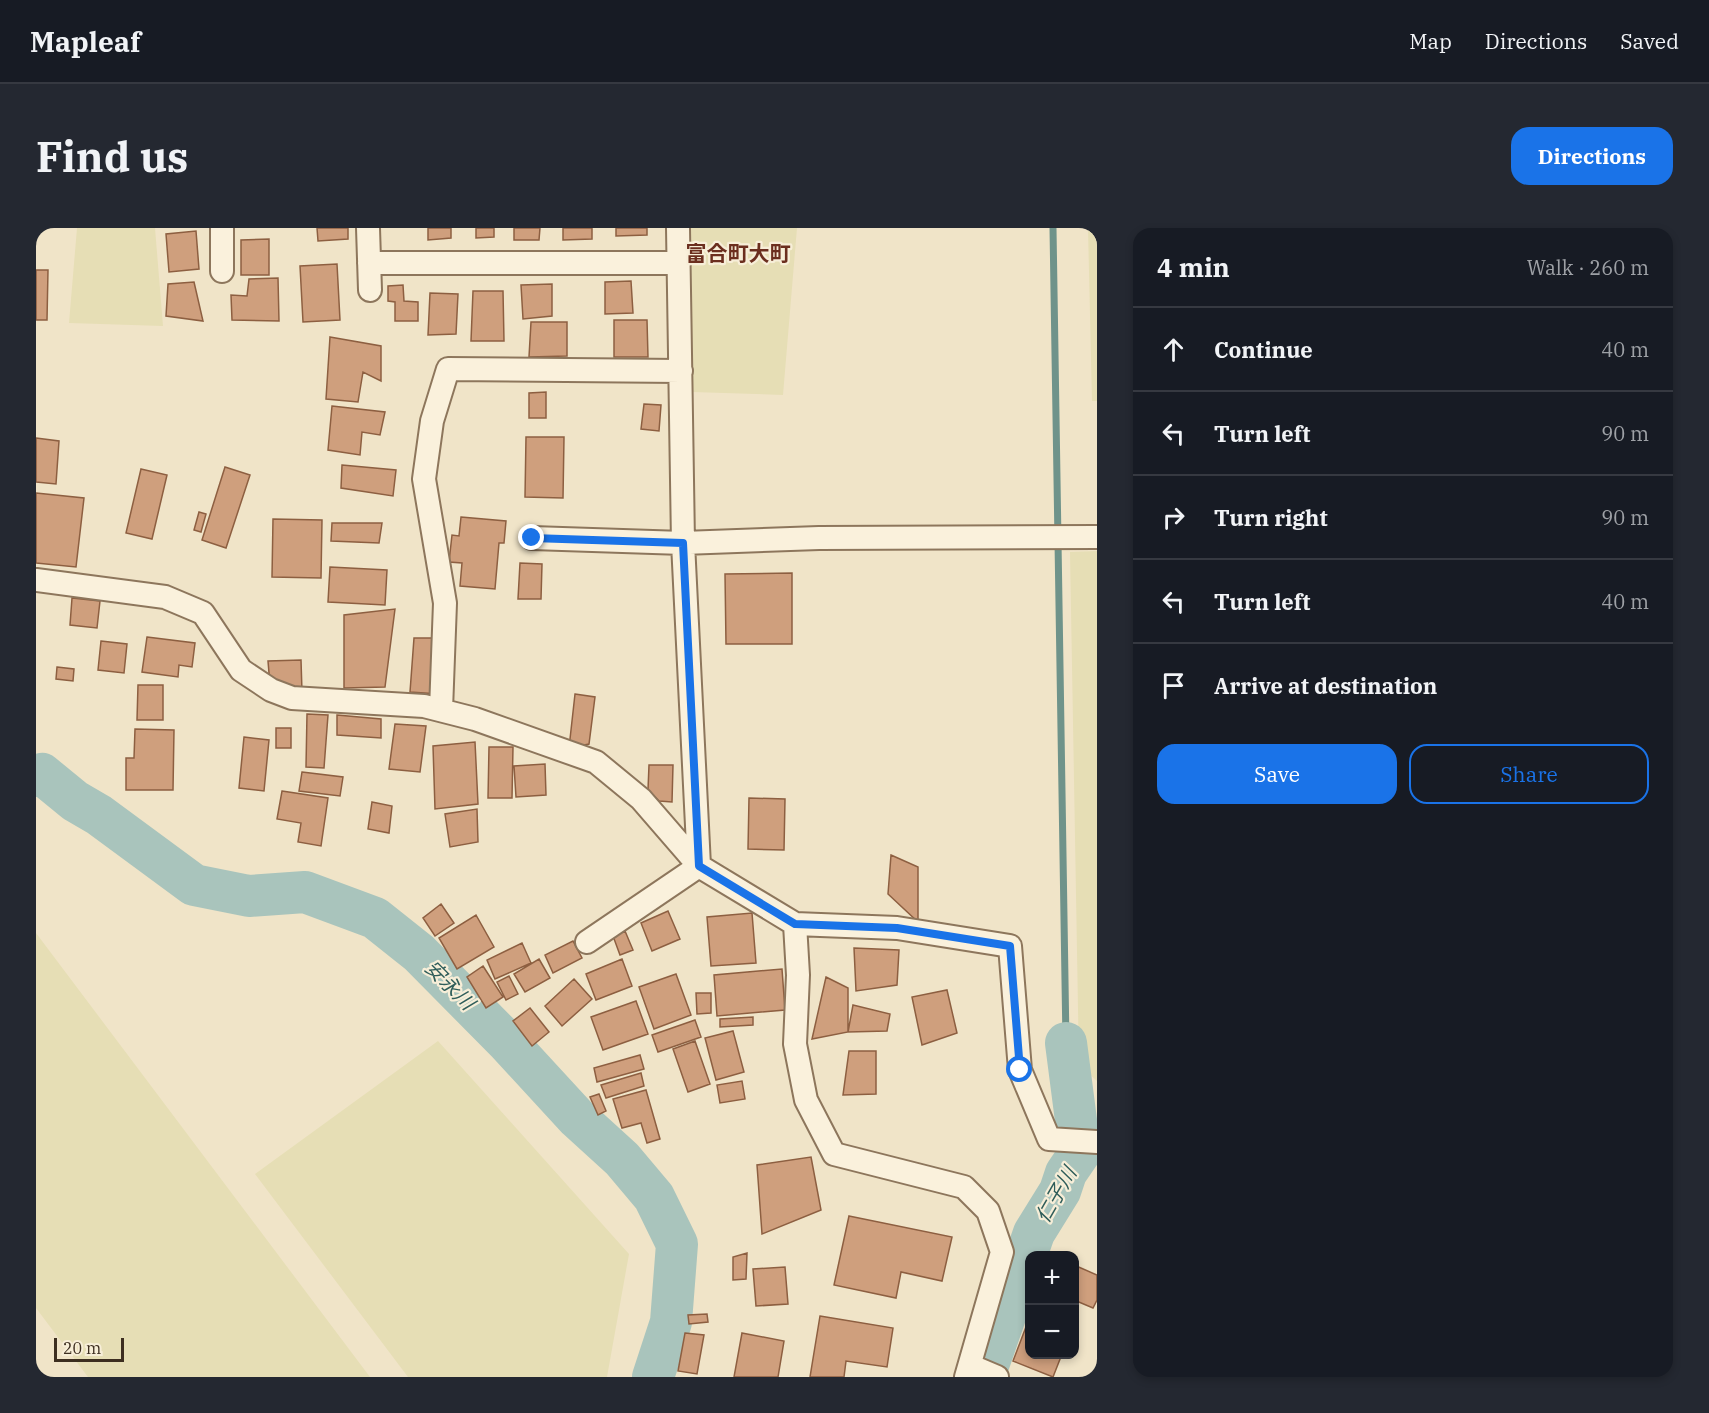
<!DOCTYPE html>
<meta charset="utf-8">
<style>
:root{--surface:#171b24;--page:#242831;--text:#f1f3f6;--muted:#9ea1a6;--line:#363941;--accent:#1a73e8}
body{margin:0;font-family:"IBM Plex Serif","Noto Sans JP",serif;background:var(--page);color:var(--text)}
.controls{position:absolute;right:18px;bottom:18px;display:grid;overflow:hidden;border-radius:12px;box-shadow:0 3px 9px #0003}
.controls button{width:54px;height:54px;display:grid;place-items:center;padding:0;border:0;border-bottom:2px solid var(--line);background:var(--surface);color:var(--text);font:30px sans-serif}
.scale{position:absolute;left:18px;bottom:15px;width:70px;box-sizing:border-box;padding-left:6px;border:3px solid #3d2e20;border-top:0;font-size:16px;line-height:21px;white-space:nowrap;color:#3d2e20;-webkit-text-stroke:4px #f7eed8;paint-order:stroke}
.stop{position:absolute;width:18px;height:18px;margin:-14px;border:4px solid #1a73e8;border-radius:50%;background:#fff}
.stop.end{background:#1a73e8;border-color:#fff;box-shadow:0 2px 6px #0008}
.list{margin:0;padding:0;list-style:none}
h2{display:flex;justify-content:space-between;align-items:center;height:78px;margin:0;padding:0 24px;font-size:26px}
h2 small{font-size:20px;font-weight:400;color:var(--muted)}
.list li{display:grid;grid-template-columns:39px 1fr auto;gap:18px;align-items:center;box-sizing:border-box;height:84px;padding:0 24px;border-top:2px solid var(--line)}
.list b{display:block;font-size:22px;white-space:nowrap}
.list em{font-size:20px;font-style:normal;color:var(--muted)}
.actions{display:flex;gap:12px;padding:18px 24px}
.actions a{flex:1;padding:14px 0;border:2px solid var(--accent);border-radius:18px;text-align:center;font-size:21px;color:var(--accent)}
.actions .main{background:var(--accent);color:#fff}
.icon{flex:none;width:33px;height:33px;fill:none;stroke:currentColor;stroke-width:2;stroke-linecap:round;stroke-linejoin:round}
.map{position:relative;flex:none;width:1061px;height:1149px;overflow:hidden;border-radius:18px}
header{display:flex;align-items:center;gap:36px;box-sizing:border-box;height:84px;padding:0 30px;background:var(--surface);border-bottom:2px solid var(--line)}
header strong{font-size:28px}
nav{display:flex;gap:33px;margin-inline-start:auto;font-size:21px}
.intro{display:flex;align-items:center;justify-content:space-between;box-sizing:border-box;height:144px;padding:0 36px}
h1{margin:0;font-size:42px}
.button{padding:15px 27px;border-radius:18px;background:var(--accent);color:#fff;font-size:21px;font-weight:700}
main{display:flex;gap:36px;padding:0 36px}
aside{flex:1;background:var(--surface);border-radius:18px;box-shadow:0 3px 9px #0003}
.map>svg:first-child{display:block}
.farmland{fill:#e6deb5}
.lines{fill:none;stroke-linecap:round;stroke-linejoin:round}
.stream{stroke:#6f938a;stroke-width:7}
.river{stroke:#a9c4bc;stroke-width:42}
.building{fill:#cf9f7d;stroke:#8d5f41;stroke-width:1.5}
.minor-casing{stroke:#8d765c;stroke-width:26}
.minor{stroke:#faf1dc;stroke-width:22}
.route{stroke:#1a73e8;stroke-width:8}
.labels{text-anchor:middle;stroke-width:4.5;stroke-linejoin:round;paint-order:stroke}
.water-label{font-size:20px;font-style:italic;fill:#2f5d5a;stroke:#f7eed8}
.quarter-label{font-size:21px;font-weight:bold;fill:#6b2e1e;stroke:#f7eed8}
</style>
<header>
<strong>Mapleaf</strong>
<nav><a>Map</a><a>Directions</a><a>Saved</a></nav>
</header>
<div class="intro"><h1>Find us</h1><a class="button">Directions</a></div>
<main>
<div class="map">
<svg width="1061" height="1149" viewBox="0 0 1061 1149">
<rect width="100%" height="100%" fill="#f0e4c8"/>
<path class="farmland" d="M 41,0 L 119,0 L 127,98 L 33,95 Z
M 655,0 L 761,0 L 747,167 L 656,164 Z
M 1052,0 L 1061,0 L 1061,173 L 1056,173 Z
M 1061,323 L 1061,853 L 1043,837 L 1034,324 Z
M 0,705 L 334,1149 L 52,1149 L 0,1080 Z
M 402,813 L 593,1026 L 571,1149 L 372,1149 L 219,946 Z"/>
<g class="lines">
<path class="stream" d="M 1017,0 L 1030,815"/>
<path class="river" d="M 0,548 L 6,546 L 39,573 L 63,587 L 158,657 L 213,668 L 269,664 L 339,690 L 383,725 L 472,815 L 541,890 L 586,931 L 618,969 L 641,1016 L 635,1094 L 617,1149
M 948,1149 L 998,1005 L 1024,963 L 1030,945 L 1047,920 L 1041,900 L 1030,815"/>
</g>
<path class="building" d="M 281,0 L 312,0 L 312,11 L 282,13 Z
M 392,0 L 415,0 L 415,10 L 392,12 Z
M 440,0 L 458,0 L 458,9 L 440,10 Z
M 478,0 L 504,0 L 503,12 L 478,12 Z
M 527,0 L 556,0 L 556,11 L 527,12 Z
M 580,0 L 611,0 L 611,7 L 580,8 Z
M 160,3 L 163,41 L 133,44 L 130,6 Z
M 233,11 L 233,47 L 205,47 L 205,12 Z
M 301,36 L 304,92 L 267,94 L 264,38 Z
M 0,42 L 12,42 L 11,92 L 0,92 Z
M 242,50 L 243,93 L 196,92 L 195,67 L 211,68 L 213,51 Z
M 595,53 L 597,85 L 569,86 L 569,54 Z
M 158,54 L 167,93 L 130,88 L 132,56 Z
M 516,56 L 516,88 L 487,91 L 485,57 Z
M 367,57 L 368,73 L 382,74 L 382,93 L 359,93 L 359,74 L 352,73 L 352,58 Z
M 437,63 L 467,63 L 468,113 L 435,113 Z
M 394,65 L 422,66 L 420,106 L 392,107 Z
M 578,92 L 611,92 L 612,129 L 578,129 Z
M 495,94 L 531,94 L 531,128 L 493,129 Z
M 294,109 L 345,118 L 345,153 L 327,144 L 322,174 L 290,171 Z
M 510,164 L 510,190 L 493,190 L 493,165 Z
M 608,176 L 625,177 L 623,203 L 605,201 Z
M 296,178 L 349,184 L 344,207 L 326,204 L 324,227 L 292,222 Z
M 490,209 L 528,209 L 527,270 L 489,269 Z
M 0,210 L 23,213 L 20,256 L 0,254 Z
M 306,237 L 360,242 L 357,268 L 305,260 Z
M 189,239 L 214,247 L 190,320 L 166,312 Z
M 105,241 L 131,247 L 116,311 L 90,305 Z
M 0,265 L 48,270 L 40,339 L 0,335 Z
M 163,284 L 170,286 L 165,304 L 158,302 Z
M 425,289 L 470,293 L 468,315 L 463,315 L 459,361 L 424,358 L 426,335 L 413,334 L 416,307 L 423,308 Z
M 237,291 L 286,292 L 285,350 L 236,349 Z
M 296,295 L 346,295 L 343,315 L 295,313 Z
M 484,335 L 506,336 L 505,371 L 482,371 Z
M 294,339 L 351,342 L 349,377 L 292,374 Z
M 756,345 L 756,416 L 690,416 L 689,346 Z
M 36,370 L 64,373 L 61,400 L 34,397 Z
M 359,381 L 349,459 L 308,460 L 308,387 Z
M 111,409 L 159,415 L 156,439 L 143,437 L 142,449 L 106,444 Z
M 378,410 L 404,410 L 403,466 L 374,464 Z
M 65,413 L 91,416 L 88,445 L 62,442 Z
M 265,432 L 266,464 L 234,457 L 232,433 Z
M 21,439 L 38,441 L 37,453 L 20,451 Z
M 102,457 L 127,457 L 127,492 L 101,492 Z
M 539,466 L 559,469 L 553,516 L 533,520 Z
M 271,486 L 292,487 L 288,540 L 270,539 Z
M 301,487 L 345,491 L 345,510 L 301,507 Z
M 359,496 L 390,498 L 384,544 L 353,541 Z
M 240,500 L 255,500 L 255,520 L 240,520 Z
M 99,501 L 138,502 L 137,562 L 90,562 L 90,530 L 98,530 Z
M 208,509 L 233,512 L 228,563 L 203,560 Z
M 439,514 L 442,576 L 399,581 L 397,518 Z
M 453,519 L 477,519 L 476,570 L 452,570 Z
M 509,536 L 510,567 L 480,569 L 478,538 Z
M 613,537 L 637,537 L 636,574 L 623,573 L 612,562 Z
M 266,544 L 307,549 L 304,568 L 263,563 Z
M 246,563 L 292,570 L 285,618 L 262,614 L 265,595 L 241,591 Z
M 713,570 L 749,571 L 748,622 L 712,621 Z
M 336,574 L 356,578 L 353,605 L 332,601 Z
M 441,581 L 442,614 L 414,619 L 409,586 Z
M 855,627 L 882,639 L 882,694 L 852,666 Z
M 405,676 L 418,695 L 399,708 L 387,690 Z
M 632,683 L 644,711 L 616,723 L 605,695 Z
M 716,685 L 720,735 L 675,738 L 671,689 Z
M 440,687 L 458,719 L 421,741 L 403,710 Z
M 589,703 L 597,722 L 584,727 L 577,708 Z
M 537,713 L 546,730 L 517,745 L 509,727 Z
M 486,715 L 495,735 L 459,751 L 451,732 Z
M 818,720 L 863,722 L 861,757 L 820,763 Z
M 503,731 L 514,750 L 489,764 L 478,746 Z
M 586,731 L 596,758 L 560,772 L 550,746 Z
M 447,738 L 467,769 L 450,780 L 431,749 Z
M 746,741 L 749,782 L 681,788 L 678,747 Z
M 640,746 L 655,787 L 618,801 L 603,759 Z
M 473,748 L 482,766 L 470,772 L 461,754 Z
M 790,749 L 812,760 L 812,804 L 776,811 Z
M 538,751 L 556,771 L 526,798 L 509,778 Z
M 911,762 L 921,805 L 886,817 L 876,769 Z
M 660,765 L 675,765 L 675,785 L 661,786 Z
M 600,773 L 612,806 L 567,822 L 555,789 Z
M 817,777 L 854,786 L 851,803 L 812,804 Z
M 494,780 L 513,804 L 496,818 L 477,793 Z
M 717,789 L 717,797 L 684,799 L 684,791 Z
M 659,792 L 665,809 L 622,824 L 616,807 Z
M 697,803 L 708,844 L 680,852 L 669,810 Z
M 659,813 L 674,856 L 652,864 L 637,821 Z
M 813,823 L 840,823 L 840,866 L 807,867 Z
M 604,827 L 608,841 L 561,854 L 558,840 Z
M 605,845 L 608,858 L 570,870 L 565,857 Z
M 706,853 L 709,871 L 684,875 L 681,857 Z
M 610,862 L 624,911 L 611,915 L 605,895 L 586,900 L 577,871 Z
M 563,866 L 570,883 L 562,887 L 554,869 Z
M 775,929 L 785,982 L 726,1006 L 721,937 Z
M 813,988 L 916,1009 L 906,1053 L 865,1044 L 860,1070 L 798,1057 Z
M 711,1025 L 710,1051 L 697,1052 L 697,1029 Z
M 1038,1037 L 1061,1047 L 1061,1072 L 1057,1080 L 1038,1072 Z
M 749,1039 L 752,1076 L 720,1078 L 717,1041 Z
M 671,1086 L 672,1094 L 653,1096 L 652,1087 Z
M 784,1088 L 857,1100 L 851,1139 L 810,1133 L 808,1149 L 774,1149 Z
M 993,1091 L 993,1126 L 1026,1126 L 1017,1149 L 977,1133 Z
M 649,1105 L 668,1107 L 661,1146 L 642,1143 Z
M 706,1105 L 748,1113 L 742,1149 L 698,1149 Z"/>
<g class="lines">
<defs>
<path id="minor" d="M 332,0 L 334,62
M 642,0 L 647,315 L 663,638
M 333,35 L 643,35
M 186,43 L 186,0
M 496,310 L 647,315 L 783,310 L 1061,309
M 0,352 L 129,369 L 167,385 L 205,442 L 235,462 L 256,470 L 388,478 L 439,491 L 560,534 L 605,571 L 663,638 L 759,696 L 861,700 L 974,718 L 984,842 L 1013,911 L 1061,914
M 405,482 L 409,375 L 388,251 L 396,193 L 412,141 L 645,143
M 759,696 L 762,747 L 759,816 L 770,872 L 798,926 L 928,959 L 952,983 L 966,1024 L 930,1149
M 551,714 L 663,638
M 935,1138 L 961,1149"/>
</defs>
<use href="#minor" class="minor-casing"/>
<use href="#minor" class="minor"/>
</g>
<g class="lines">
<path class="route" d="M 496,310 L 647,315 L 663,638 L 759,696 L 861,700 L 974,718 L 984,842"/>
</g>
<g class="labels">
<g class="water-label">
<text transform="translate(414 757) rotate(45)" y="7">安永川</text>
<text transform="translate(1020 967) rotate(-60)" y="7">仁子川</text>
</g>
<g class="quarter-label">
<text x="702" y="33">富合町大町</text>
</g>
</g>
</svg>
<div class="controls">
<button>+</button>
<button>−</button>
</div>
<div class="scale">20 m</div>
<div class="stop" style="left:984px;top:842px"></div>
<div class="stop end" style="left:496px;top:310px"></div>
</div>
<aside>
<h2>4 min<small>Walk · 260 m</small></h2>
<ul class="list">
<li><svg class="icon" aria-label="ahead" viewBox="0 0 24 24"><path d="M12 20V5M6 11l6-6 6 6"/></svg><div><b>Continue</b></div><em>40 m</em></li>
<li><svg class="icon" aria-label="left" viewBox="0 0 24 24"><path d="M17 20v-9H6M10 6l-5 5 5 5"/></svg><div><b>Turn left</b></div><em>90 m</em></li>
<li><svg class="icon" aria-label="right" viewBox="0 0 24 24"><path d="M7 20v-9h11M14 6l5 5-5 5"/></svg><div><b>Turn right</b></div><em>90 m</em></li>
<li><svg class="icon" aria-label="left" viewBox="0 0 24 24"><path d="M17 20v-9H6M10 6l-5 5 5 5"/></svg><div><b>Turn left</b></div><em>40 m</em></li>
<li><svg class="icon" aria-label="arrive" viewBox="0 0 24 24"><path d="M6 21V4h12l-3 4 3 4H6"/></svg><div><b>Arrive at destination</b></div></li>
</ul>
<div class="actions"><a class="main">Save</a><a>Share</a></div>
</aside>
</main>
